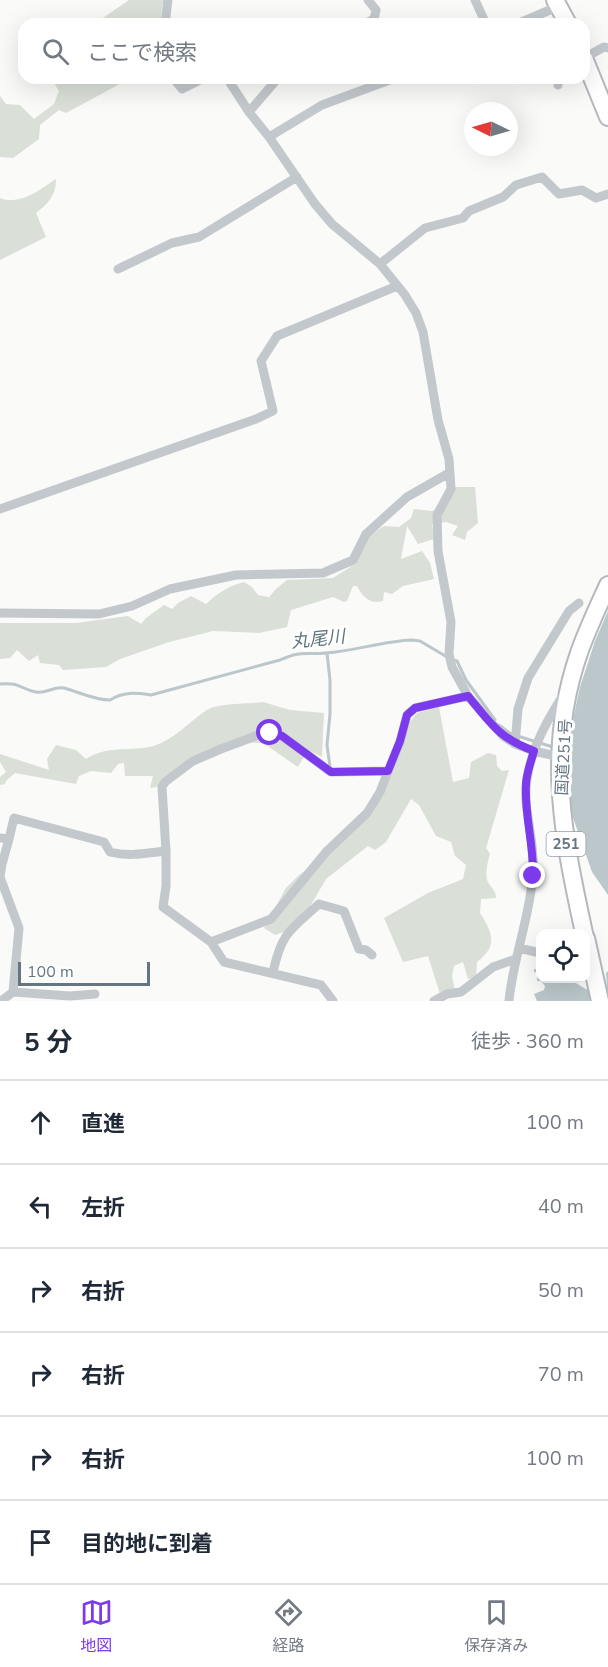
<!DOCTYPE html>
<html lang="ja">
<meta charset="utf-8">
<style>
:root{--surface:#fff;--page:#f6f6f7;--text:#1f2937;--muted:#747a83;--line:#e0e1e3;--accent:#7c3aed}
body{margin:0;font-family:"Nunito Sans","Noto Sans JP",sans-serif;background:var(--page);color:var(--text)}
.controls{position:absolute;right:18px;bottom:18px;display:grid;overflow:hidden;border-radius:12px;box-shadow:0 6px 24px #0002}
.controls button{width:54px;height:54px;display:grid;place-items:center;padding:0;border:0;border-bottom:2px solid var(--line);background:var(--surface);color:var(--text);font:30px sans-serif}
.compass{position:absolute;left:464px;top:102px;width:54px;height:54px;border-radius:50%;background:var(--surface);box-shadow:0 6px 24px #0002;rotate:275deg}
.scale{position:absolute;left:18px;bottom:15px;width:132px;box-sizing:border-box;padding-left:6px;border:3px solid #657683;border-top:0;font-size:16px;line-height:21px;white-space:nowrap;color:#657683;-webkit-text-stroke:4px #fff;paint-order:stroke}
.stop{position:absolute;width:18px;height:18px;margin:-14px;border:4px solid #7c3aed;border-radius:50%;background:#fff}
.stop.end{background:#7c3aed;border-color:#fff;box-shadow:0 2px 6px #0008}
.list{margin:0;padding:0;list-style:none}
h2{display:flex;justify-content:space-between;align-items:center;height:78px;margin:0;padding:0 24px;font-size:26px}
h2 small{font-size:20px;font-weight:400;color:var(--muted)}
.list li{display:grid;grid-template-columns:39px 1fr auto;gap:18px;align-items:center;box-sizing:border-box;height:84px;padding:0 24px;border-top:2px solid var(--line)}
.list b{display:block;font-size:22px;white-space:nowrap}
.list em{font-size:20px;font-style:normal;color:var(--muted)}
.icon{flex:none;width:33px;height:33px;fill:none;stroke:currentColor;stroke-width:2;stroke-linecap:round;stroke-linejoin:round}
.map{position:relative;flex:none;width:608px;height:1001px;overflow:hidden}
.search{position:absolute;background:var(--surface);box-shadow:0 6px 24px #0002;left:18px;right:18px;top:18px;height:66px;display:flex;align-items:center;gap:15px;box-sizing:border-box;padding:0 21px;border-radius:18px;color:var(--muted);font-size:22px}
.sheet{height:582px;background:var(--surface)}
nav{display:flex;justify-content:space-around;align-items:center;box-sizing:border-box;height:84px;border-top:2px solid var(--line);background:var(--surface);font-size:16px;color:var(--muted)}
nav a{display:grid;justify-items:center;gap:3px}
nav .on{color:var(--accent)}
.map>svg:first-child{display:block}
.green{fill:#dadfd7}
.water{fill:#bbc7cb}
.lines{fill:none;stroke-linecap:round;stroke-linejoin:round}
.stream{stroke:#bbc7cb;stroke-width:3}
.trunk-casing{stroke:#b4b9bd;stroke-width:20}
.minor{stroke:#c3c8cc;stroke-width:9}
.trunk{stroke:#fff;stroke-width:16}
.route{stroke:#7c3aed;stroke-width:8}
.labels{text-anchor:middle;stroke-width:6;stroke-linejoin:round;paint-order:stroke}
.shield{fill:#fff;stroke:#939fa8;stroke-width:1.5}
.shield-label{font-size:15px;font-weight:bold;fill:#657683}
.street-label{font-size:16px;fill:#657683;stroke:#fff}
.water-label{font-size:18px;font-style:italic;fill:#60757c;stroke:#fff}
</style>
<div class="map">
<svg width="608" height="1001" viewBox="0 0 608 1001">
<rect width="100%" height="100%" fill="#fafaf8"/>
<path class="green" d="M 129,0 L 165,0 L 162,6 L 161,24 L 94,24 Z
M 53,78 L 149,78 L 139,81 L 129,79 L 66,113 L 59,110 L 40,125 L 39,139 L 13,158 L 0,157 L 0,96 L 6,104 L 20,105 L 34,119 L 54,104 L 59,91 L 52,80 Z
M 56,179 C 56,195 49,203 36,213 L 46,237 L 0,260 L 0,198 C 21,206 39,190 56,179 Z
M 455,487 L 475,487 L 478,523 L 467,532 L 465,540 L 452,535 L 458,526 L 446,522 L 432,524 L 434,539 L 418,544 L 407,526 L 401,559 L 422,551 L 430,563 L 434,579 L 403,586 L 392,594 L 384,592 L 383,601 C 370,605 362,596 357,586 L 353,586 L 347,601 L 344,602 L 333,597 L 291,610 L 287,627 L 259,633 L 213,631 L 169,642 L 120,659 L 106,667 L 63,670 L 59,665 L 40,663 L 38,655 L 29,661 L 17,650 L 10,658 L 0,659 L 0,623 L 76,623 L 128,616 L 141,624 L 146,618 L 164,605 L 172,609 L 178,603 L 191,596 L 206,604 C 218,593 228,586 244,582 L 252,587 L 258,595 L 269,597 L 277,588 L 287,580 L 333,578 L 355,564 L 370,535 L 384,526 L 399,527 L 411,518 L 414,509 L 432,511 L 447,504 Z
M 263,702 L 290,710 L 324,713 L 322,757 L 308,750 L 298,767 L 263,743 L 234,742 L 191,757 L 157,787 L 150,788 L 153,776 L 125,776 L 124,763 L 118,764 L 111,773 L 91,771 L 79,776 L 76,784 L 15,773 L 6,781 L 5,784 L 0,785 L 0,777 L 6,772 L 0,762 L 0,754 L 49,770 L 47,759 L 56,745 L 76,750 L 86,759 C 105,746 127,751 149,747 C 173,742 188,722 207,710 C 217,703 249,704 263,702 Z
M 439,707 L 453,782 L 469,778 L 471,762 L 488,753 L 496,755 L 497,766 L 502,771 L 509,770 L 486,848 L 490,854 C 488,861 485,871 487,880 C 490,887 496,890 496,898 L 481,899 L 480,913 C 493,933 498,946 477,962 L 476,977 L 468,979 L 463,962 L 454,966 L 452,976 L 455,991 L 440,994 L 428,956 L 403,962 L 384,918 L 428,893 L 463,879 L 466,865 L 455,856 L 451,842 L 436,836 L 419,805 L 411,799 L 386,842 L 375,850 L 368,846 L 326,879 L 298,927 L 275,935 L 264,928 L 286,888 L 298,876 L 327,854 L 370,815 L 410,722 L 417,713 Z"/>
<path class="water" d="M 608,611 L 608,895 L 592,872 L 571,812 L 567,770 L 569,738 L 580,687 L 595,641 Z
M 534,969 L 540,970 L 540,978 L 569,979 L 591,992 L 607,987 L 606,973 L 608,971 L 608,1001 L 537,1001 L 534,994 L 544,990 L 545,986 L 541,981 L 537,981 L 538,973 L 534,972 Z"/>
<g class="lines">
<path class="stream" d="M 327,653 L 330,680 L 330,714 L 327,745 L 330,767
M 453,660 L 457,661 L 466,680 L 495,720
M 0,684 C 20,682 20,689 36,692 C 46,694 54,686 64,688 C 79,692 94,700 110,700 C 124,691 136,693 151,695 L 280,660 C 302,650 304,655 326,653 C 355,651 383,641 412,640 L 420,641 L 447,657
M 499,725 L 511,734 L 556,748"/>
<defs>
<path id="trunk" d="M 555,0 L 568,24
M 584,58 L 608,117
M 584,933 C 563,836 545,751 579,653 C 587,630 598,607 608,585
M 586,938 L 600,1001"/>
</defs>
<use href="#trunk" class="trunk-casing"/>
<path class="minor" d="M 475,0 L 486,24
M 165,24 L 168,0
M 364,24 L 374,19 L 376,10 L 368,0
M 517,24 L 559,6
M 584,58 L 604,47 L 608,48
M 173,78 L 182,89 L 204,78
M 227,78 L 249,112 L 269,137 L 315,204 L 332,224 L 380,264 L 405,295 L 416,313 L 423,332 L 438,420 L 449,459 L 451,489 L 437,515 L 438,551 L 451,622 L 449,654 L 452,667 L 468,696 L 503,736 L 515,744 L 534,751 L 560,757
M 557,78 L 558,85
M 249,112 L 278,78
M 269,137 L 322,105 L 395,78
M 380,264 L 425,228 L 463,218 L 469,211 L 503,197 L 516,185 L 542,177 L 559,194 L 582,190 L 596,198 L 608,194
M 118,269 L 172,243 L 199,237 L 297,177
M 0,509 L 256,419 L 273,411 L 261,361 L 277,336 L 397,286
M 0,613 L 99,614 L 132,606 L 170,589 L 236,575 L 323,573 L 353,560 L 366,534 L 407,497 L 449,473
M 515,744 L 518,709 L 528,678 L 569,611 L 579,603
M 0,838 L 9,839 L 14,818 L 104,842 L 110,852 C 129,857 147,853 166,851 L 162,787 L 165,782 L 193,761 L 221,749 L 261,734 L 270,733 L 282,736 L 331,772 L 388,771 L 400,742 L 407,715 L 415,708 L 468,696
M 9,839 L 2,864 L 0,877 L 19,928 L 13,992
M 166,851 L 166,886 L 163,907 L 211,942 L 224,962 L 321,985 L 333,1001
M 211,942 L 271,919 L 326,852 L 367,813 L 380,792 L 388,771
M 519,948 L 540,953
M 273,972 C 282,932 290,930 319,904 L 344,911 L 359,949 L 366,950 L 372,955
M 1,1001 L 13,992 L 70,996 L 95,994
M 434,1001 L 447,994 L 461,992 L 493,967 L 516,959
M 509,1001 C 513,958 530,917 533,874 C 535,849 528,825 526,801 C 524,762 543,726 564,694"/>
<use href="#trunk" class="trunk"/>
</g>
<g class="lines">
<path class="route" d="M 270,733 L 282,736 L 331,772 L 388,771 L 400,741 L 407,715 L 415,708 L 468,696 C 491,724 499,738 534,751 C 531,761 527,772 526,783 C 524,814 534,845 533,876"/>
</g>
<g class="labels">
<rect class="shield" x="546.5" y="832" width="39" height="24" rx="4.5"/>
<g class="shield-label">
<text x="566" y="849">251</text>
</g>
<g class="street-label">
<text transform="translate(563 757) rotate(-87)" y="6">国道251号</text>
</g>
<g class="water-label">
<text transform="translate(318 639) rotate(-6)" y="6">丸尾川</text>
</g>
</g>
</svg>
<div class="controls">
<button><svg class="icon" aria-label="locate" viewBox="0 0 24 24"><circle cx="12" cy="12" r="6"/><path d="M12 2v4M12 18v4M2 12h4M18 12h4"/></svg></button>
</div>
<svg class="compass" viewBox="-18 -18 36 36"><path d="M0-13l5 13h-10z" fill="#e53935"/><path d="M0 13l5-13h-10z" fill="#747a83"/></svg>
<div class="scale">100 m</div>
<div class="stop" style="left:270px;top:733px"></div>
<div class="stop end" style="left:533px;top:876px"></div>
<div class="search"><svg class="icon" aria-label="search" viewBox="0 0 24 24"><circle cx="10" cy="10" r="6"/><path d="M15 15l6 6"/></svg>ここで検索</div>
</div>
<section class="sheet">
<h2>5 分<small>徒歩 · 360 m</small></h2>
<ul class="list">
<li><svg class="icon" aria-label="ahead" viewBox="0 0 24 24"><path d="M12 20V5M6 11l6-6 6 6"/></svg><div><b>直進</b></div><em>100 m</em></li>
<li><svg class="icon" aria-label="left" viewBox="0 0 24 24"><path d="M17 20v-9H6M10 6l-5 5 5 5"/></svg><div><b>左折</b></div><em>40 m</em></li>
<li><svg class="icon" aria-label="right" viewBox="0 0 24 24"><path d="M7 20v-9h11M14 6l5 5-5 5"/></svg><div><b>右折</b></div><em>50 m</em></li>
<li><svg class="icon" aria-label="right" viewBox="0 0 24 24"><path d="M7 20v-9h11M14 6l5 5-5 5"/></svg><div><b>右折</b></div><em>70 m</em></li>
<li><svg class="icon" aria-label="right" viewBox="0 0 24 24"><path d="M7 20v-9h11M14 6l5 5-5 5"/></svg><div><b>右折</b></div><em>100 m</em></li>
<li><svg class="icon" aria-label="arrive" viewBox="0 0 24 24"><path d="M6 21V4h12l-3 4 3 4H6"/></svg><div><b>目的地に到着</b></div></li>
</ul>
</section>
<nav>
<a class="on"><svg class="icon" aria-label="map" viewBox="0 0 24 24"><path d="M3 6l6-2 6 2 6-2v14l-6 2-6-2-6 2zM9 4v14M15 6v14"/></svg>地図</a>
<a><svg class="icon" aria-label="directions" viewBox="0 0 24 24"><path d="M12 3l9 9-9 9-9-9zM9 14v-3h6M13 9l2 2-2 2"/></svg>経路</a>
<a><svg class="icon" aria-label="saved" viewBox="0 0 24 24"><path d="M7 4h10v16l-5-4-5 4z"/></svg>保存済み</a>
</nav>
